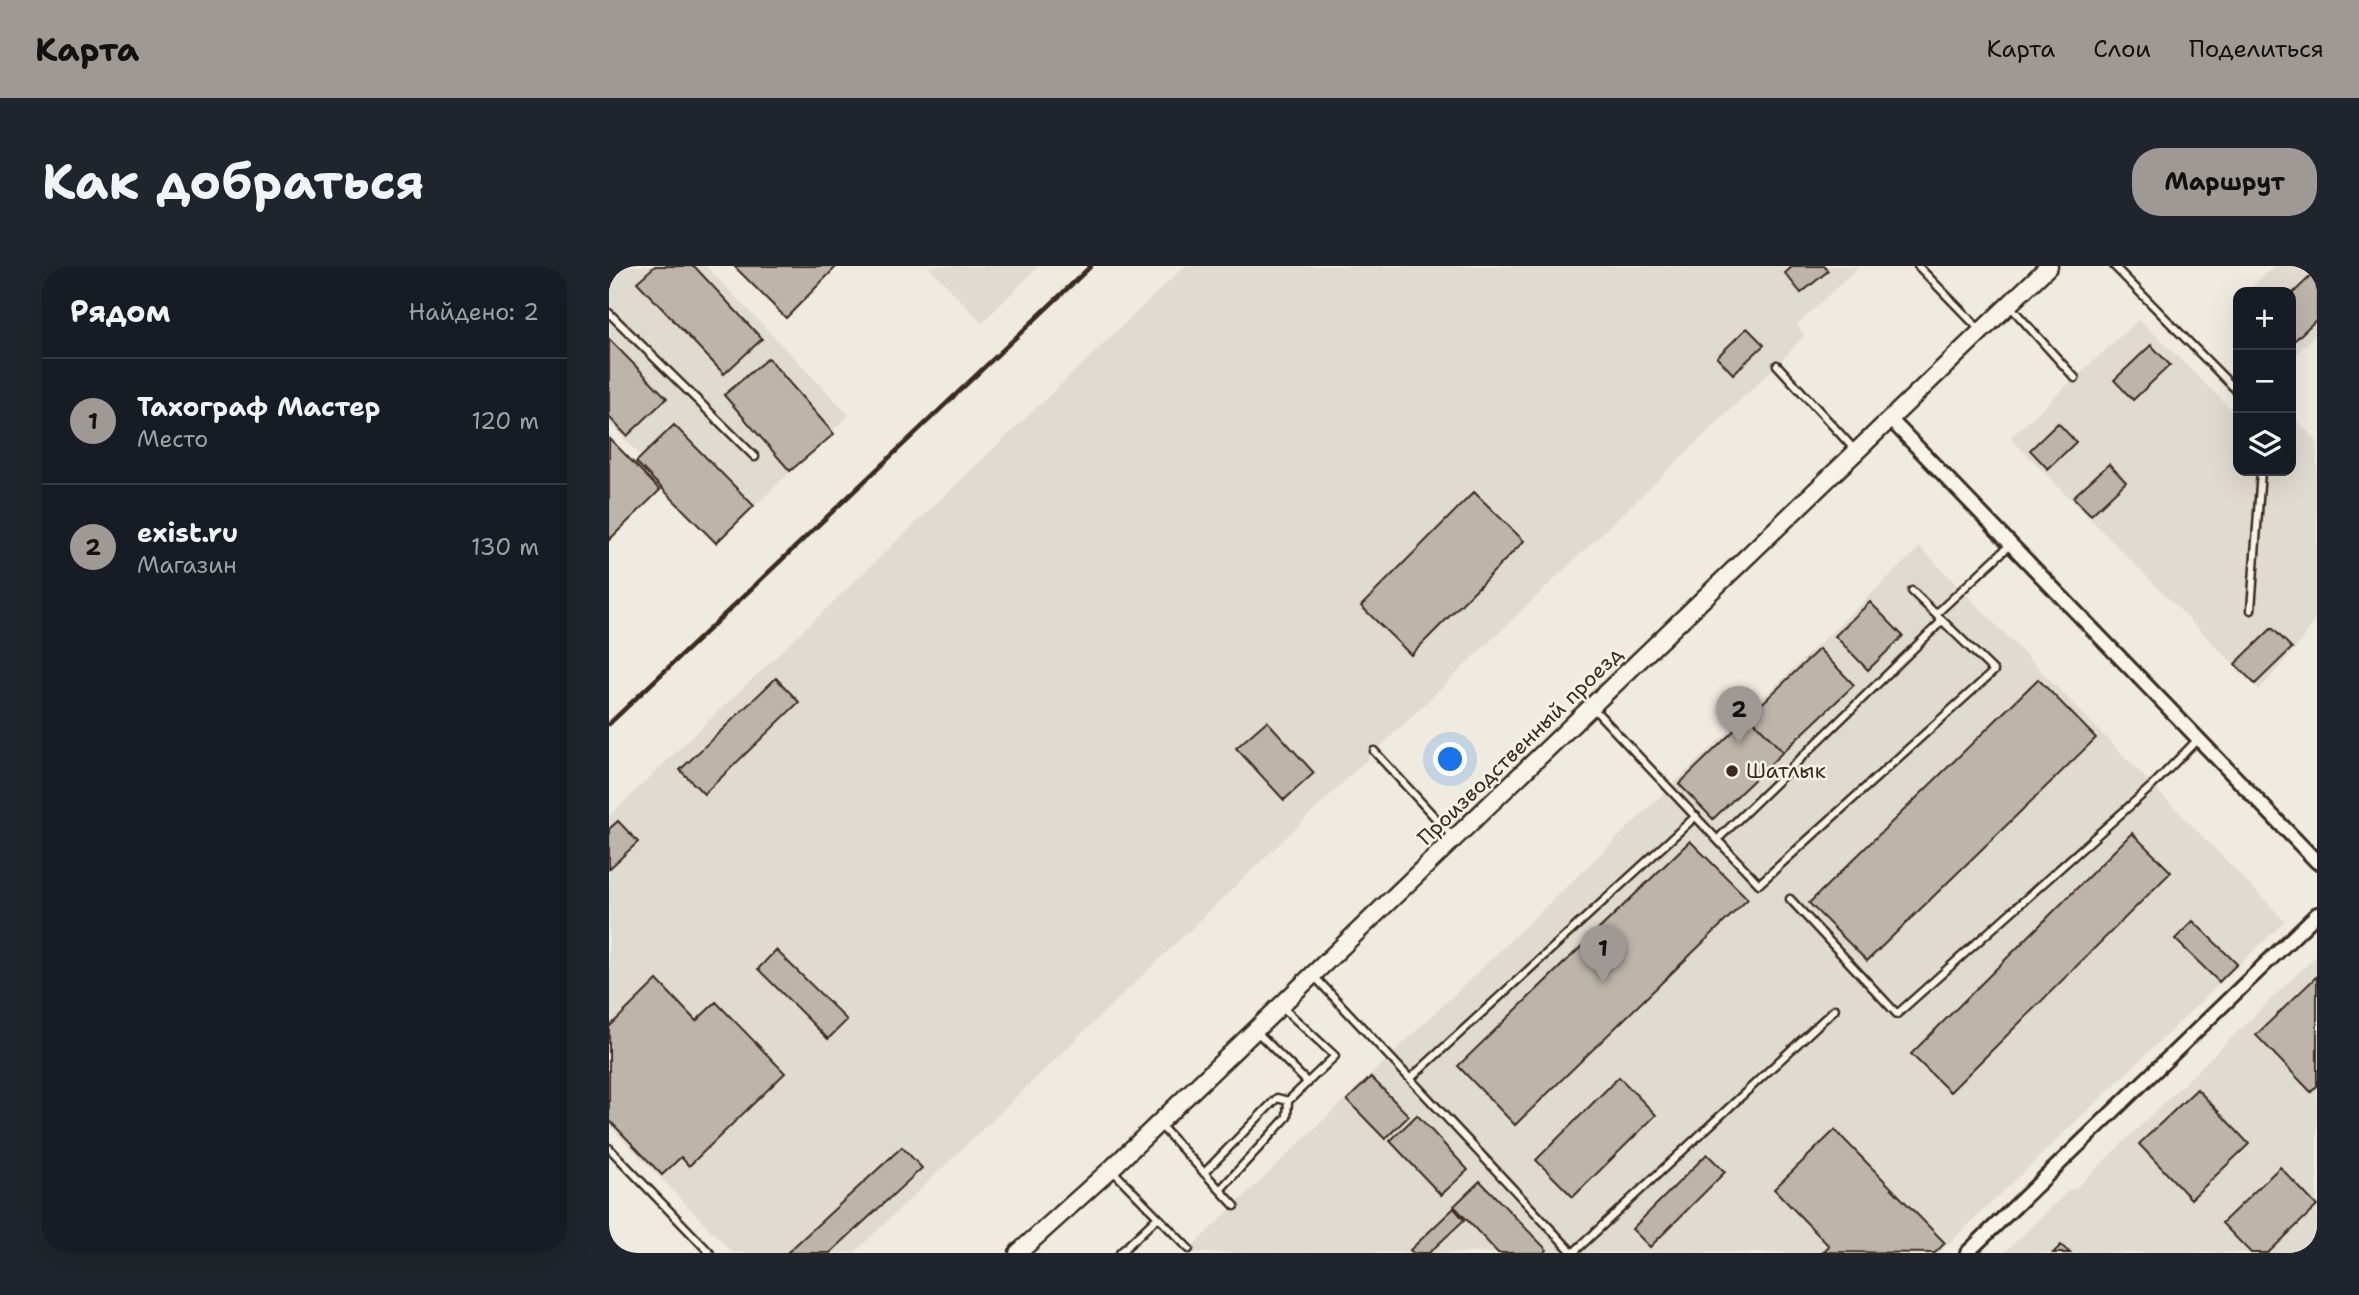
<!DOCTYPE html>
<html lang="ru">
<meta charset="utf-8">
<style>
:root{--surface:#171b24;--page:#20242c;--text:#f1f3f6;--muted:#9ea1a6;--line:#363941;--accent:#9f9995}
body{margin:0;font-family:"Shantell Sans",sans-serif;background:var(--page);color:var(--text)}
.controls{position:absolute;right:21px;top:21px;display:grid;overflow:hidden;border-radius:14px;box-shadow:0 7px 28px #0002}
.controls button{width:63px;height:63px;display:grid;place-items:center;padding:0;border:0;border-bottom:2px solid var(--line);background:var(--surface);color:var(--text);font:35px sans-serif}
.you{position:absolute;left:842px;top:494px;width:24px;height:24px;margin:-18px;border:5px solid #fff;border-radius:50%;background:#1a73e8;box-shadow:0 0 0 10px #1a73e833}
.badge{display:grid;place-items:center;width:46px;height:46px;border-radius:50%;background:var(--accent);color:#111;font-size:23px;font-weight:700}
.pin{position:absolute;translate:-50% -58px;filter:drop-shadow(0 2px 4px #0008)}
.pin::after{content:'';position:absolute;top:37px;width:24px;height:21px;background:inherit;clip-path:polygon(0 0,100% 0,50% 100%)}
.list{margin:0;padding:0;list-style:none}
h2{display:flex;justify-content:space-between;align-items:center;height:91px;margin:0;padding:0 28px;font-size:30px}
h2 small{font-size:23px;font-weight:400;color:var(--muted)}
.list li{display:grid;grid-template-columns:46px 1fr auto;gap:21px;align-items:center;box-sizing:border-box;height:126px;padding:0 28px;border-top:2px solid var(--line)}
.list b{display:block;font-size:26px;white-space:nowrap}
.list p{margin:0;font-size:23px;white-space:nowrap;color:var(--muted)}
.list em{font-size:23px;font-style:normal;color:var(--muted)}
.icon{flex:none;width:38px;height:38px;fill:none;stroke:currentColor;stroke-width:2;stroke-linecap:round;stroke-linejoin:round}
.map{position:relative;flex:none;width:1708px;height:987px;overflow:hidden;border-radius:28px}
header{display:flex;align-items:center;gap:42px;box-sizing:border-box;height:98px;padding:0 35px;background:var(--accent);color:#111}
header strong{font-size:33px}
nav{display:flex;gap:38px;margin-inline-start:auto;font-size:24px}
.intro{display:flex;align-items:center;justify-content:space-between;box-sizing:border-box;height:168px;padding:0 42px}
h1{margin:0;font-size:49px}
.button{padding:18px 32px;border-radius:28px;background:var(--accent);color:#111;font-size:24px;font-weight:700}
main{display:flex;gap:42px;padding:0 42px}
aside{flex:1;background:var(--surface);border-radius:28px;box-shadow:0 7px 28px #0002}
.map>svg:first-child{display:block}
.built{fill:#e0dbd0}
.building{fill:#bdb5aa;stroke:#3b2a1e;stroke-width:2}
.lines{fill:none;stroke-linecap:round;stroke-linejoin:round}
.service-casing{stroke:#3b2a1e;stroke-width:11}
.minor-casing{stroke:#3b2a1e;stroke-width:18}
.tertiary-casing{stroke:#3b2a1e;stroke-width:21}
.service{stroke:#f7f3e8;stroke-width:6}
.minor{stroke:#f7f3e8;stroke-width:12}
.tertiary{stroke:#f7f3e8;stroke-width:16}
.rail{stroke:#3b2a1e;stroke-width:4.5}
.poi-dot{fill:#3b2a1e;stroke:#f7f3e8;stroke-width:2.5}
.labels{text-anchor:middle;stroke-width:5;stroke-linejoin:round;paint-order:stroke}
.street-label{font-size:21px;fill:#3b2a1e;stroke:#f7f3e8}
.poi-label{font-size:21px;fill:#3b2a1e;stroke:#f7f3e8;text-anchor:start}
</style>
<header>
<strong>Карта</strong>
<nav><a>Карта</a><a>Слои</a><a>Поделиться</a></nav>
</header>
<div class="intro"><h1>Как добраться</h1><a class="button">Маршрут</a></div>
<main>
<aside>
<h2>Рядом<small>Найдено: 2</small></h2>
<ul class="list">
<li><span class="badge">1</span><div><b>Тахограф Мастер</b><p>Место</p></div><em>120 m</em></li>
<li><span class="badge">2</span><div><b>exist.ru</b><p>Магазин</p></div><em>130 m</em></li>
</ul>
</aside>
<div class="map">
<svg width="1708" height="987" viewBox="0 0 1708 987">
<rect width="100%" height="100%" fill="#efebe0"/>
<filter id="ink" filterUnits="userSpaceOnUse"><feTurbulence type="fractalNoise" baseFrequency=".0143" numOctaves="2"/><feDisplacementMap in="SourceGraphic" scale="14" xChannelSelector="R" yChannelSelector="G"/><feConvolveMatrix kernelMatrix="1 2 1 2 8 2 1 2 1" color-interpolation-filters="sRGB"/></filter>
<g filter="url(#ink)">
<path class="built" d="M 0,0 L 97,0 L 240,149 L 112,273 L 0,157 Z
M 319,0 L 430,0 L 373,57 Z
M 576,0 L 1250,0 L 1188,59 L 1196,69 L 1168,99 L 245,987 L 124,987 L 0,859 L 0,550 Z
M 1665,0 L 1708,0 L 1708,68 L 1682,93 L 1682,26 L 1641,26 L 1643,20 Z
M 1530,53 L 1629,150 L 1629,205 L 1682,205 L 1682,149 L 1708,175 L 1708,351 L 1692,376 L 1650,424 L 1401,172 Z
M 1311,281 L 1676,655 L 1330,987 L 576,987 Z
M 1708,689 L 1708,987 L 1395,987 L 1460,924 L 1467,922 Z"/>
<path class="building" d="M 46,0 L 85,0 L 153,73 L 115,108 L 28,16 Z
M 125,0 L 228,0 L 177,52 Z
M 1184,0 L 1215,0 L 1219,5 L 1192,27 L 1176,7 Z
M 1708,4 L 1708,53 L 1682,78 L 1682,29 Z
M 1138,62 L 1155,79 L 1124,108 L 1108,91 Z
M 0,73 L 58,132 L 18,170 L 0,151 Z
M 1542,79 L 1561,99 L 1524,134 L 1505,114 Z
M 159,92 L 225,168 L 181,205 L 115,129 Z
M 1449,157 L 1467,176 L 1439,203 L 1421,184 Z
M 65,159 L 145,240 L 107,277 L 27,196 Z
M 0,172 L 51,224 L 0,274 Z
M 1500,198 L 1517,216 L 1482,249 L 1464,231 Z
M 865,226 L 915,275 L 802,389 L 752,340 Z
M 1261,336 L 1294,370 L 1259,404 L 1226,370 Z
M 1663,362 L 1683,382 L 1646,418 L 1626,398 Z
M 1210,383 L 1245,419 L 1174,486 L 1140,450 Z
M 167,412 L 190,436 L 95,528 L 71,504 Z
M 1429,413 L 1487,472 L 1258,695 L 1200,637 Z
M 1140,450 L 1174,486 L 1104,553 L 1070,518 Z
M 658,455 L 705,507 L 675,534 L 627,482 Z
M 9,555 L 29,576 L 0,603 L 0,563 Z
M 1523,567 L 1562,606 L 1341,826 L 1302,788 Z
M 1081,575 L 1139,633 L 906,859 L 849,800 Z
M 1584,655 L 1628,698 L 1610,716 L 1566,673 Z
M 167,684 L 238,754 L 219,773 L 149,703 Z
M 1708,710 L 1708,820 L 1702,826 L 1647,769 Z
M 48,714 L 87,755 L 107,736 L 176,807 L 80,900 L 72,891 L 53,909 L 0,854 L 0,761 Z
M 762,811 L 800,850 L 776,873 L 738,834 Z
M 1010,811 L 1047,849 L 964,931 L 927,894 Z
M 1588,823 L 1640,878 L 1582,933 L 1530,878 Z
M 808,849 L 859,904 L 832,929 L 781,875 Z
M 1226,864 L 1336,977 L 1326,987 L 1214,986 L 1220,980 L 1165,923 Z
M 293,881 L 313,902 L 221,987 L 178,987 Z
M 1098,888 L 1116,906 L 1041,981 L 1023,963 Z
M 1671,901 L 1708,940 L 1659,987 L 1642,987 L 1613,957 Z
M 871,915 L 938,984 L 935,987 L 889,987 L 845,940 Z
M 845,942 L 855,954 L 820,987 L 804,987 L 801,984 Z
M 1452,979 L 1461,987 L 1444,987 Z"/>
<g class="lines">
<defs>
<path id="service" d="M 1309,0 L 1371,64
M 1505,0 L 1629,126
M 1401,40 L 1466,112
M 0,47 L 146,191
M 1168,99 L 1246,184
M 1642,344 L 1652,205
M 1327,348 L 1402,278
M 984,442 L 1150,618 L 1385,405 L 1303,325
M 765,485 L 844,571
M 1112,570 L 1333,355
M 1181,633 L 1288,748 L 1543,520 L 1589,473
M 705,710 L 964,987 L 1226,743
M 647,765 L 699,817
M 802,812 L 1087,550
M 551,859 L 626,940
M 0,882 L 101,987
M 503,904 L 580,983
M 595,907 L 668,832 L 679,835
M 611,924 L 678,851 L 679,835 L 726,790 L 673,741
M 511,987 L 549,951"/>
<path id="minor" d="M 1281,153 L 1708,596
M 1358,987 L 1708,648"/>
<path id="tertiary" d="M 409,987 L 502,903 L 1440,0"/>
</defs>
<use href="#service" class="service-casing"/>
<use href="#minor" class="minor-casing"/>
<use href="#tertiary" class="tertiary-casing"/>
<use href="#service" class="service"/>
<use href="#minor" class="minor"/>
<use href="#tertiary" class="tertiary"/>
<path class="rail" d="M 0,458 L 482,0"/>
</g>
</g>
<circle class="poi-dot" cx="1123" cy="505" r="7"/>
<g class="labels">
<g class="street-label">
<text transform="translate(911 480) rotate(-44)" y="7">Производственный проезд</text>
</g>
<g class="poi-label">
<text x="1137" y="512">Шатлык</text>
</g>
</g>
</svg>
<div class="controls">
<button>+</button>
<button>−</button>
<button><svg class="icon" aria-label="layers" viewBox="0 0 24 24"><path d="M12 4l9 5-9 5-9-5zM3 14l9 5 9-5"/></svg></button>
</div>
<div class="you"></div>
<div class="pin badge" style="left:994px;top:717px">1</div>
<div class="pin badge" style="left:1130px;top:478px">2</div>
</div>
</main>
